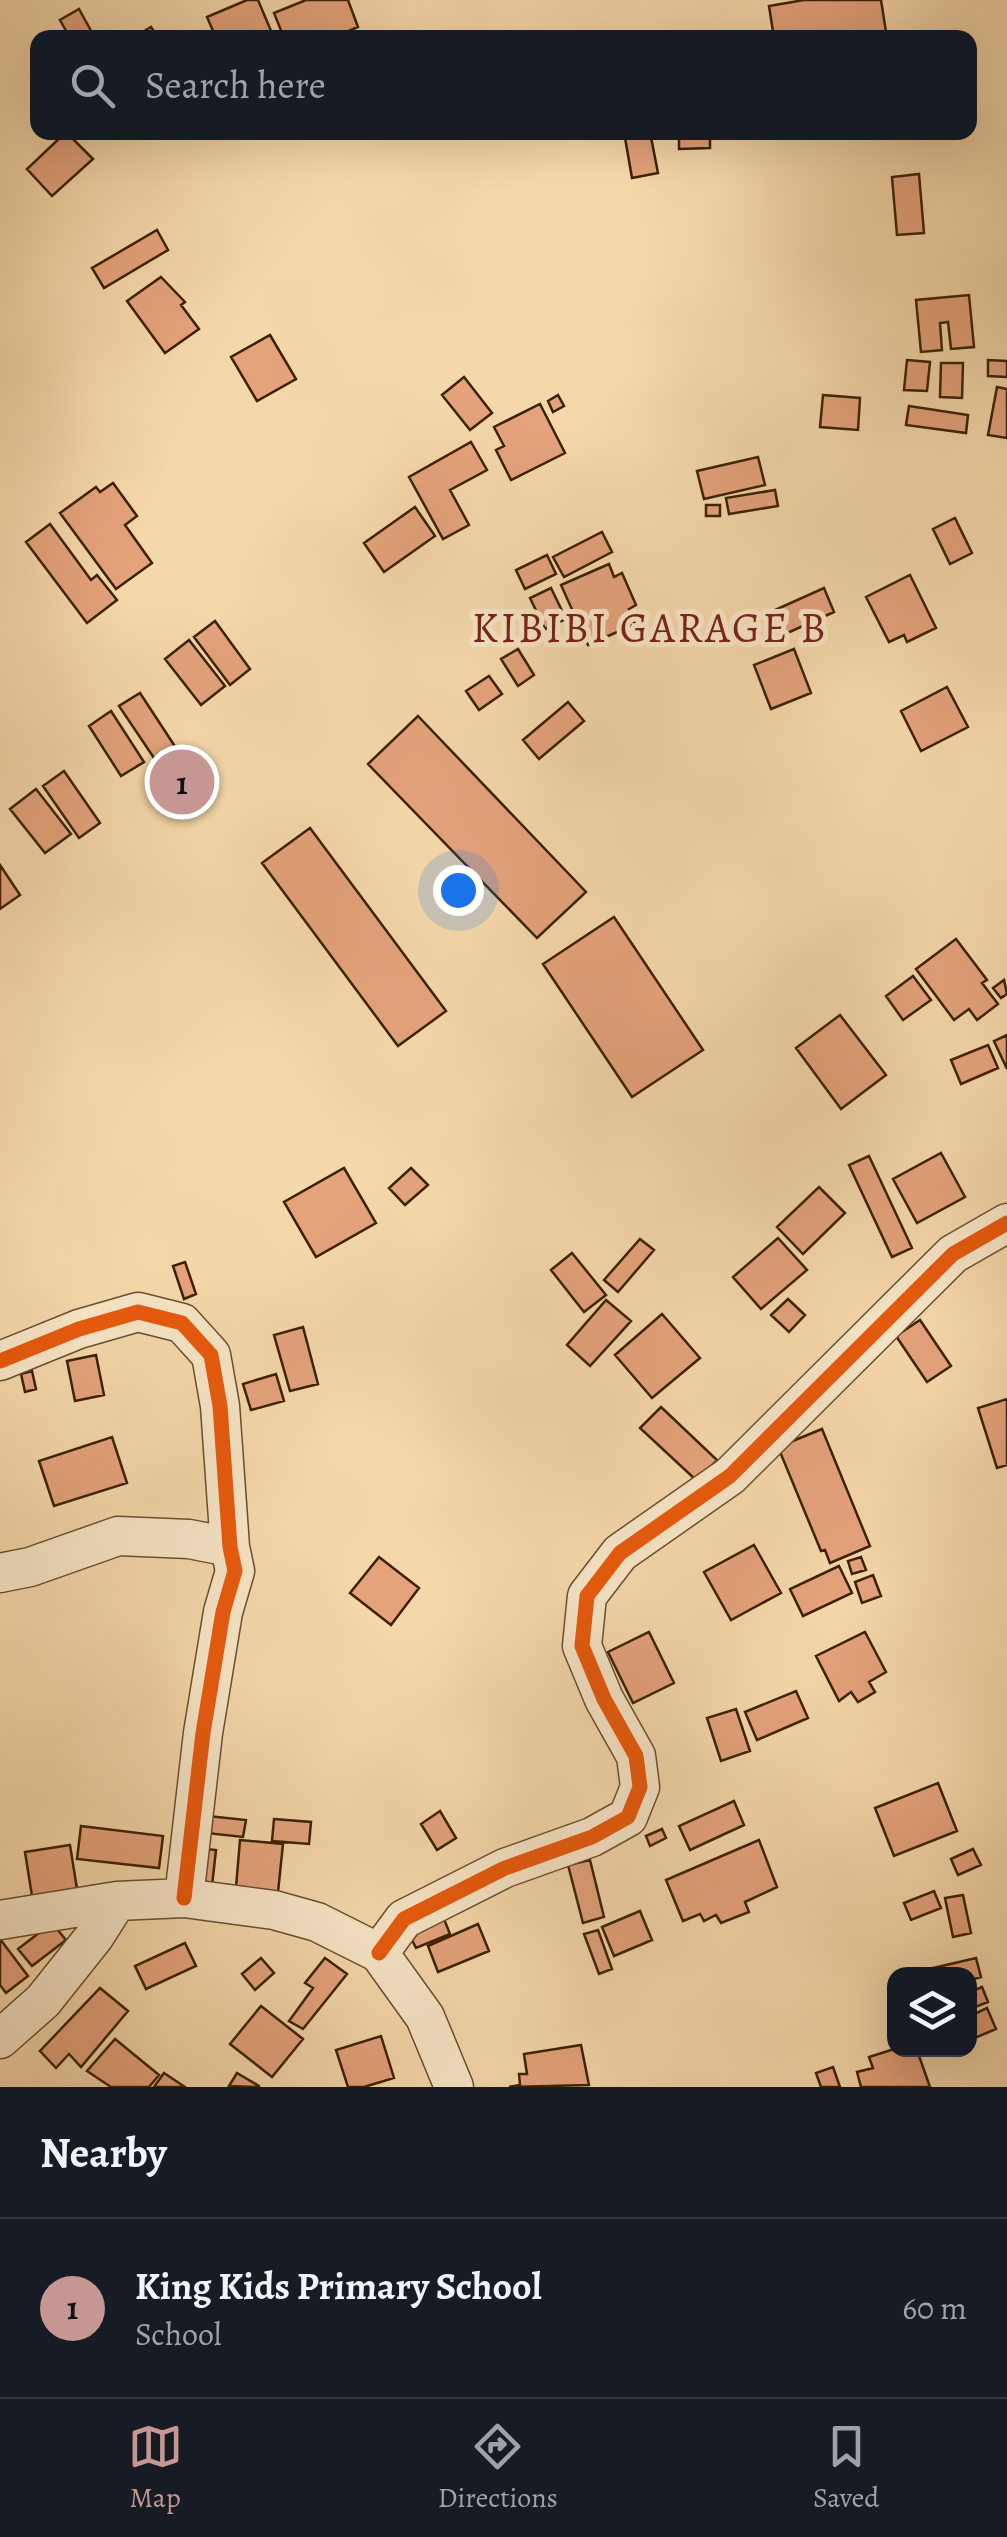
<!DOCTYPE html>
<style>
:root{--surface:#171b24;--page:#242831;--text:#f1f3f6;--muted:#9ea1a6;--line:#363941;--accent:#c59692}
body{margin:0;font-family:Alegreya,serif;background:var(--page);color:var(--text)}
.controls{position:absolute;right:30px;bottom:30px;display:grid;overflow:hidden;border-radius:20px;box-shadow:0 10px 40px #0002}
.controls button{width:90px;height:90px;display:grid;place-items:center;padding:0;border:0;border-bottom:2px solid var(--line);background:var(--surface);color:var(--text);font:50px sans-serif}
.you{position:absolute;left:458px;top:890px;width:35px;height:35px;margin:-25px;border:8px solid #fff;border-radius:50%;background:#1a73e8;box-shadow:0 0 0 15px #1a73e833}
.badge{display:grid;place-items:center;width:65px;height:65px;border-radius:50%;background:var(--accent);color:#111;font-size:32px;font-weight:700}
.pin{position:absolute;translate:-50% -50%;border:5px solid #fff;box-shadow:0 2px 10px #0006}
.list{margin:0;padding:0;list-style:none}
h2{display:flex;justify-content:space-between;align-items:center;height:130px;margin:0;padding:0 40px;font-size:42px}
h2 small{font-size:32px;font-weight:400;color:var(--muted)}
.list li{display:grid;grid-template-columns:65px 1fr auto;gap:30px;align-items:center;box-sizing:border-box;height:180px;padding:0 40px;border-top:2px solid var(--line)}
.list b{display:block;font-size:38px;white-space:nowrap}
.list p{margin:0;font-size:32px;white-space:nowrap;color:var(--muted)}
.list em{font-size:32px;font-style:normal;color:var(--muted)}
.icon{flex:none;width:55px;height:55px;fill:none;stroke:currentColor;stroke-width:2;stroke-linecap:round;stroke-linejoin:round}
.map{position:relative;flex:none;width:1007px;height:2087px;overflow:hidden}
.search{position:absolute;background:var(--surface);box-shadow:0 10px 40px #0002;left:30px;right:30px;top:30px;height:110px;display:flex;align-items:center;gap:25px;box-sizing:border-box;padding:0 35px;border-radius:20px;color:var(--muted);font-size:38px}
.sheet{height:310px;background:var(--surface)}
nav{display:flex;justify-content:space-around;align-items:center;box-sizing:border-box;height:140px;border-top:2px solid var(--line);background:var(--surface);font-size:28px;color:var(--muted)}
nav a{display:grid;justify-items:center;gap:5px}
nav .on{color:var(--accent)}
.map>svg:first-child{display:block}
.building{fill:#e5a37c;stroke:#3b2005;stroke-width:2.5}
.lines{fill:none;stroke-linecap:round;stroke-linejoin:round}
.minor-casing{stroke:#6a4e2e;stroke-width:41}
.minor{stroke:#f8e6c8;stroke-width:38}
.cycleway-casing{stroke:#f8e6c8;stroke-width:21}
.cycleway{stroke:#e8590c;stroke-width:15}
.labels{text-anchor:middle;stroke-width:10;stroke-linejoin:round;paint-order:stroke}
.quarter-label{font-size:42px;letter-spacing:2.5px;fill:#7a1f14;stroke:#f8e6c8}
</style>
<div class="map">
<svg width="1007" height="2087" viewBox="0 0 1007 2087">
<rect width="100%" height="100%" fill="#f5d8aa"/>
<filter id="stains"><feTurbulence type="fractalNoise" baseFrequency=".002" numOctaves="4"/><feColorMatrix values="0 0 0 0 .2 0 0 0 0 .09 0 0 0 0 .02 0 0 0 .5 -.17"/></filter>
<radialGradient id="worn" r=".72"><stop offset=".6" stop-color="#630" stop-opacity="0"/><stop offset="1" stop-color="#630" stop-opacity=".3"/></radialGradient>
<path class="building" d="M 247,0 L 258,0 L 274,38 L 216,38 L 207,17 Z
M 306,0 L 348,0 L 358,27 L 332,38 L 284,38 L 274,13 Z
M 804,0 L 881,0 L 887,38 L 774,38 L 769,6 Z
M 79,9 L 95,38 L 70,38 L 60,20 Z
M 151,27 L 158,38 L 133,38 Z
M 555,33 L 555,38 L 506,38 L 506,36 Z
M 66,132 L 93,159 L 52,196 L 27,169 Z
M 624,132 L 650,132 L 658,173 L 632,178 Z
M 669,132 L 718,132 L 718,137 L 710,138 L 710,148 L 679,149 L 679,138 L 669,138 Z
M 919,174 L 924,233 L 897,235 L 892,177 Z
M 157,230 L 168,250 L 104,288 L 92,268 Z
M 161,277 L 185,302 L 181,305 L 199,329 L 165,353 L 127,301 Z
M 969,295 L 974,347 L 951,349 L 948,322 L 940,323 L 942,350 L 921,352 L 916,300 Z
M 270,335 L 296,379 L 257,401 L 231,357 Z
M 907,360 L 930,362 L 927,391 L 904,390 Z
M 988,360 L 1007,361 L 1007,377 L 988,376 Z
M 941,363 L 963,363 L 962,398 L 940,397 Z
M 464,377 L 492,413 L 470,430 L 442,395 Z
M 997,387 L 1007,389 L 1007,438 L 988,435 Z
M 558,395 L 564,406 L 553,412 L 548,401 Z
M 823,395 L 860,398 L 858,430 L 820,427 Z
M 540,404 L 565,453 L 511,480 L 496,450 L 504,446 L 494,427 Z
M 909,406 L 968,415 L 966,433 L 906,425 Z
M 471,442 L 487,470 L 450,490 L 469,525 L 443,539 L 409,477 Z
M 758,457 L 765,485 L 704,499 L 697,471 Z
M 113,483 L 137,516 L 125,525 L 152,563 L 116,589 L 60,513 L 96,487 L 100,492 Z
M 775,490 L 778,506 L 729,514 L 726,498 Z
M 706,505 L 720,505 L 720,516 L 706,516 Z
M 415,507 L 435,536 L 384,572 L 364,543 Z
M 955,518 L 972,553 L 950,564 L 933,529 Z
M 50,524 L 91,580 L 97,575 L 117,600 L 87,623 L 26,542 Z
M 602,532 L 612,552 L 564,577 L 553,557 Z
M 547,555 L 556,574 L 525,589 L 516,570 Z
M 609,564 L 614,577 L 622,573 L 636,605 L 629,609 L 635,624 L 588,645 L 561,585 Z
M 910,575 L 936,628 L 907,642 L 904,635 L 889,642 L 866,597 Z
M 551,588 L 566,619 L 545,629 L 530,598 Z
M 824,588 L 834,612 L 774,639 L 764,615 Z
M 215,621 L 250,669 L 230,685 L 194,637 Z
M 189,640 L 225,686 L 201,705 L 165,659 Z
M 518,649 L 534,675 L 518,686 L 501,659 Z
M 794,649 L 811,693 L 771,709 L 754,665 Z
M 489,676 L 502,694 L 479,710 L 466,691 Z
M 947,687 L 968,727 L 921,751 L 901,711 Z
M 140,693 L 176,748 L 156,761 L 119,706 Z
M 568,702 L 584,721 L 539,759 L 523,740 Z
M 111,711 L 144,762 L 121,776 L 89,726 Z
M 418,716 L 586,892 L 537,938 L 368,764 Z
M 64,771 L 100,823 L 79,838 L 43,786 Z
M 36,789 L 71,834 L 45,853 L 10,809 Z
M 310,828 L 446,1011 L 398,1046 L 262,863 Z
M 0,865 L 20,895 L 0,909 Z
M 614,917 L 703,1050 L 632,1097 L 543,964 Z
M 956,939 L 987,980 L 982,983 L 998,1004 L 977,1020 L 969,1009 L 954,1020 L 916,969 Z
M 913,976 L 931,1000 L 903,1020 L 886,996 Z
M 1004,980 L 1007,994 L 1001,998 L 993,988 Z
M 840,1015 L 886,1075 L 841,1109 L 796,1048 Z
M 1007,1035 L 1007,1069 L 994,1041 Z
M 988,1045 L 998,1068 L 961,1084 L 951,1060 Z
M 941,1153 L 965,1197 L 917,1223 L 893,1179 Z
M 869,1156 L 912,1248 L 892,1257 L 849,1165 Z
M 344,1168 L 376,1223 L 316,1257 L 284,1202 Z
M 411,1168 L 428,1185 L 405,1205 L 389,1188 Z
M 819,1187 L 845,1213 L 803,1254 L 777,1227 Z
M 778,1238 L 807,1270 L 761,1309 L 733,1277 Z
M 640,1239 L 654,1250 L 618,1292 L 604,1280 Z
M 572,1253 L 606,1295 L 584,1312 L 551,1270 Z
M 185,1262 L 196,1294 L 184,1299 L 173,1266 Z
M 788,1299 L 805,1315 L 789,1332 L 771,1315 Z
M 606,1300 L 631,1321 L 590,1366 L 567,1345 Z
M 662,1314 L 700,1358 L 652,1398 L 615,1355 Z
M 920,1320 L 951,1366 L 927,1382 L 896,1336 Z
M 303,1327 L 318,1384 L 290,1391 L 274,1335 Z
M 96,1355 L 104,1395 L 75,1401 L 67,1361 Z
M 32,1371 L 36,1389 L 25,1392 L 21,1374 Z
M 276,1374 L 284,1401 L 251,1410 L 243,1384 Z
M 1007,1399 L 1007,1465 L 997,1468 L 978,1408 Z
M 661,1407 L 717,1460 L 697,1481 L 640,1428 Z
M 822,1429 L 870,1546 L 830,1563 L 825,1550 L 821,1551 L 778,1447 Z
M 112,1437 L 127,1483 L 54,1506 L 39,1461 Z
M 754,1545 L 781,1593 L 731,1620 L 704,1572 Z
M 379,1557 L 419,1588 L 391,1625 L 350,1593 Z
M 861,1557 L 866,1570 L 852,1574 L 848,1561 Z
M 839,1566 L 852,1593 L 803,1616 L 790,1589 Z
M 873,1575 L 881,1596 L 862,1603 L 855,1582 Z
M 649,1632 L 674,1683 L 633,1703 L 608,1652 Z
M 865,1632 L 886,1672 L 869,1682 L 875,1692 L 858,1702 L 851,1692 L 839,1701 L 816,1656 Z
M 796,1691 L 808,1718 L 757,1740 L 745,1712 Z
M 736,1709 L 750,1751 L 721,1761 L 707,1718 Z
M 938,1783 L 957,1831 L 894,1856 L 875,1808 Z
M 734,1801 L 744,1825 L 690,1850 L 679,1826 Z
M 440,1811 L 456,1838 L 437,1850 L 421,1824 Z
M 208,1816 L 246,1820 L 243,1837 L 206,1833 Z
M 274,1819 L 311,1822 L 309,1844 L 272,1841 Z
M 81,1826 L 163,1836 L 159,1868 L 77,1859 Z
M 662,1829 L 666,1838 L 650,1846 L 646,1836 Z
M 240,1840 L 283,1844 L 277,1902 L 235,1899 Z
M 759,1840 L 777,1887 L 745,1902 L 749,1912 L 721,1923 L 716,1915 L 704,1921 L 700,1914 L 683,1921 L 666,1880 Z
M 70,1845 L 77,1889 L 32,1896 L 25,1852 Z
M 197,1848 L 216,1850 L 211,1895 L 192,1893 Z
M 973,1849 L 981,1865 L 958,1875 L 951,1859 Z
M 590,1860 L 604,1917 L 583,1923 L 568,1865 Z
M 934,1891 L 941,1908 L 911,1920 L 904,1903 Z
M 963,1895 L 971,1933 L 953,1937 L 945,1898 Z
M 640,1911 L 652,1940 L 614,1956 L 602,1927 Z
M 444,1919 L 450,1934 L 416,1948 L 409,1934 Z
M 52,1923 L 66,1940 L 32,1966 L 18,1949 Z
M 478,1924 L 489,1951 L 438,1972 L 428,1946 Z
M 598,1930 L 612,1969 L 599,1974 L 584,1934 Z
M 0,1939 L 28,1976 L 6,1993 L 0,1985 Z
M 185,1943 L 196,1966 L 146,1989 L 135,1966 Z
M 261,1958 L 274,1973 L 255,1990 L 242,1974 Z
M 325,1958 L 347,1974 L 303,2029 L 289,2021 L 313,1988 L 305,1983 Z
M 976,1958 L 981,1977 L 970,1980 L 970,1974 L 930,1974 L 929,1969 Z
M 982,1987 L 988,2002 L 970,2009 L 970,1992 Z
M 100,1988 L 128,2011 L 81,2067 L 69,2054 L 56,2068 L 40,2051 Z
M 261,2006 L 303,2039 L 272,2077 L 230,2044 Z
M 987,2008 L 996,2029 L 970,2040 L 970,2016 Z
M 381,2036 L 394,2078 L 364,2087 L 348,2087 L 336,2050 Z
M 115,2039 L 159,2075 L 149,2087 L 111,2087 L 87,2071 Z
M 581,2045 L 589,2085 L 509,2087 L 520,2085 L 519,2074 L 527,2074 L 524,2054 Z
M 894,2049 L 917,2050 L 930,2087 L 861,2087 L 857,2072 L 873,2068 L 869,2057 Z
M 833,2067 L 840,2087 L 821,2087 L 816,2073 Z
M 164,2073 L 185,2087 L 154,2087 Z
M 237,2073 L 259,2086 L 259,2087 L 229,2086 Z"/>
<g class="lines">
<defs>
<path id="minor" d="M 0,1361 L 79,1329 L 138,1312 L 182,1323 L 211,1355 L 220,1406 L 230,1547 L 235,1571 L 223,1612 L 203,1733 L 184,1898
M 0,1573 L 30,1567 L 118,1536 L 189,1539 L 230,1547
M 0,1920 L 117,1901 L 184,1898 L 274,1910 L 317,1922 L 379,1953 L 425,2017 L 454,2087
M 379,1953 L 404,1919 L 505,1868 L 592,1837 L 628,1817 L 640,1787 L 636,1756 L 604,1699 L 582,1646 L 587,1596 L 620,1553 L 730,1476 L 953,1254 L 1007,1223
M 0,2039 L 43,2001 L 94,1937 L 117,1901"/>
</defs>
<use href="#minor" class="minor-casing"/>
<use href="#minor" class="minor"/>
<defs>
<path id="cycleway" d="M 0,1361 L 79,1329 L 138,1312 L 182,1323 L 211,1355 L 220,1406 L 230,1547 L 235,1571 L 223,1612 L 203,1733 L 184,1898
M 379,1953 L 404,1919 L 505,1868 L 592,1837 L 628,1817 L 640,1787 L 636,1756 L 604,1699 L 582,1646 L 587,1596 L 620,1553 L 730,1476 L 953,1254 L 1007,1223"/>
</defs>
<use href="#cycleway" class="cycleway-casing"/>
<use href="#cycleway" class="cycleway"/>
</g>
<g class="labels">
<g class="quarter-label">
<text x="650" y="642">KIBIBI GARAGE B</text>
</g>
</g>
<rect width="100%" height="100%" filter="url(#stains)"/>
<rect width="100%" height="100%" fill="url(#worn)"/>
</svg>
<div class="controls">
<button><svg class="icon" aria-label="layers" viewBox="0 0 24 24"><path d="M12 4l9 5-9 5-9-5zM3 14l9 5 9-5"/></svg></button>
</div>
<div class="you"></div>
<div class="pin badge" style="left:182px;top:782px">1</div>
<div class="search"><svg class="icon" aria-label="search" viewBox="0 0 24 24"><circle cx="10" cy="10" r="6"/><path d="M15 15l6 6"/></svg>Search here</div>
</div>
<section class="sheet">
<h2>Nearby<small></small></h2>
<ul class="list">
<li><span class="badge">1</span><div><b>King Kids Primary School</b><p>School</p></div><em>60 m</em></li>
</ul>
</section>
<nav>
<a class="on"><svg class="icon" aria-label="map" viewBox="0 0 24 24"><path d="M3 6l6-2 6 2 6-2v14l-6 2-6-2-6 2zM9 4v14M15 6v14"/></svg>Map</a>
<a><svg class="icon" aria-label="directions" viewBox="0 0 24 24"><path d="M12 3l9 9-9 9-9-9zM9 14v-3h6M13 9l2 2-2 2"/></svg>Directions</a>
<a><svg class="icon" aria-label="saved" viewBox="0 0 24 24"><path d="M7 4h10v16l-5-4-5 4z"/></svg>Saved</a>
</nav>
